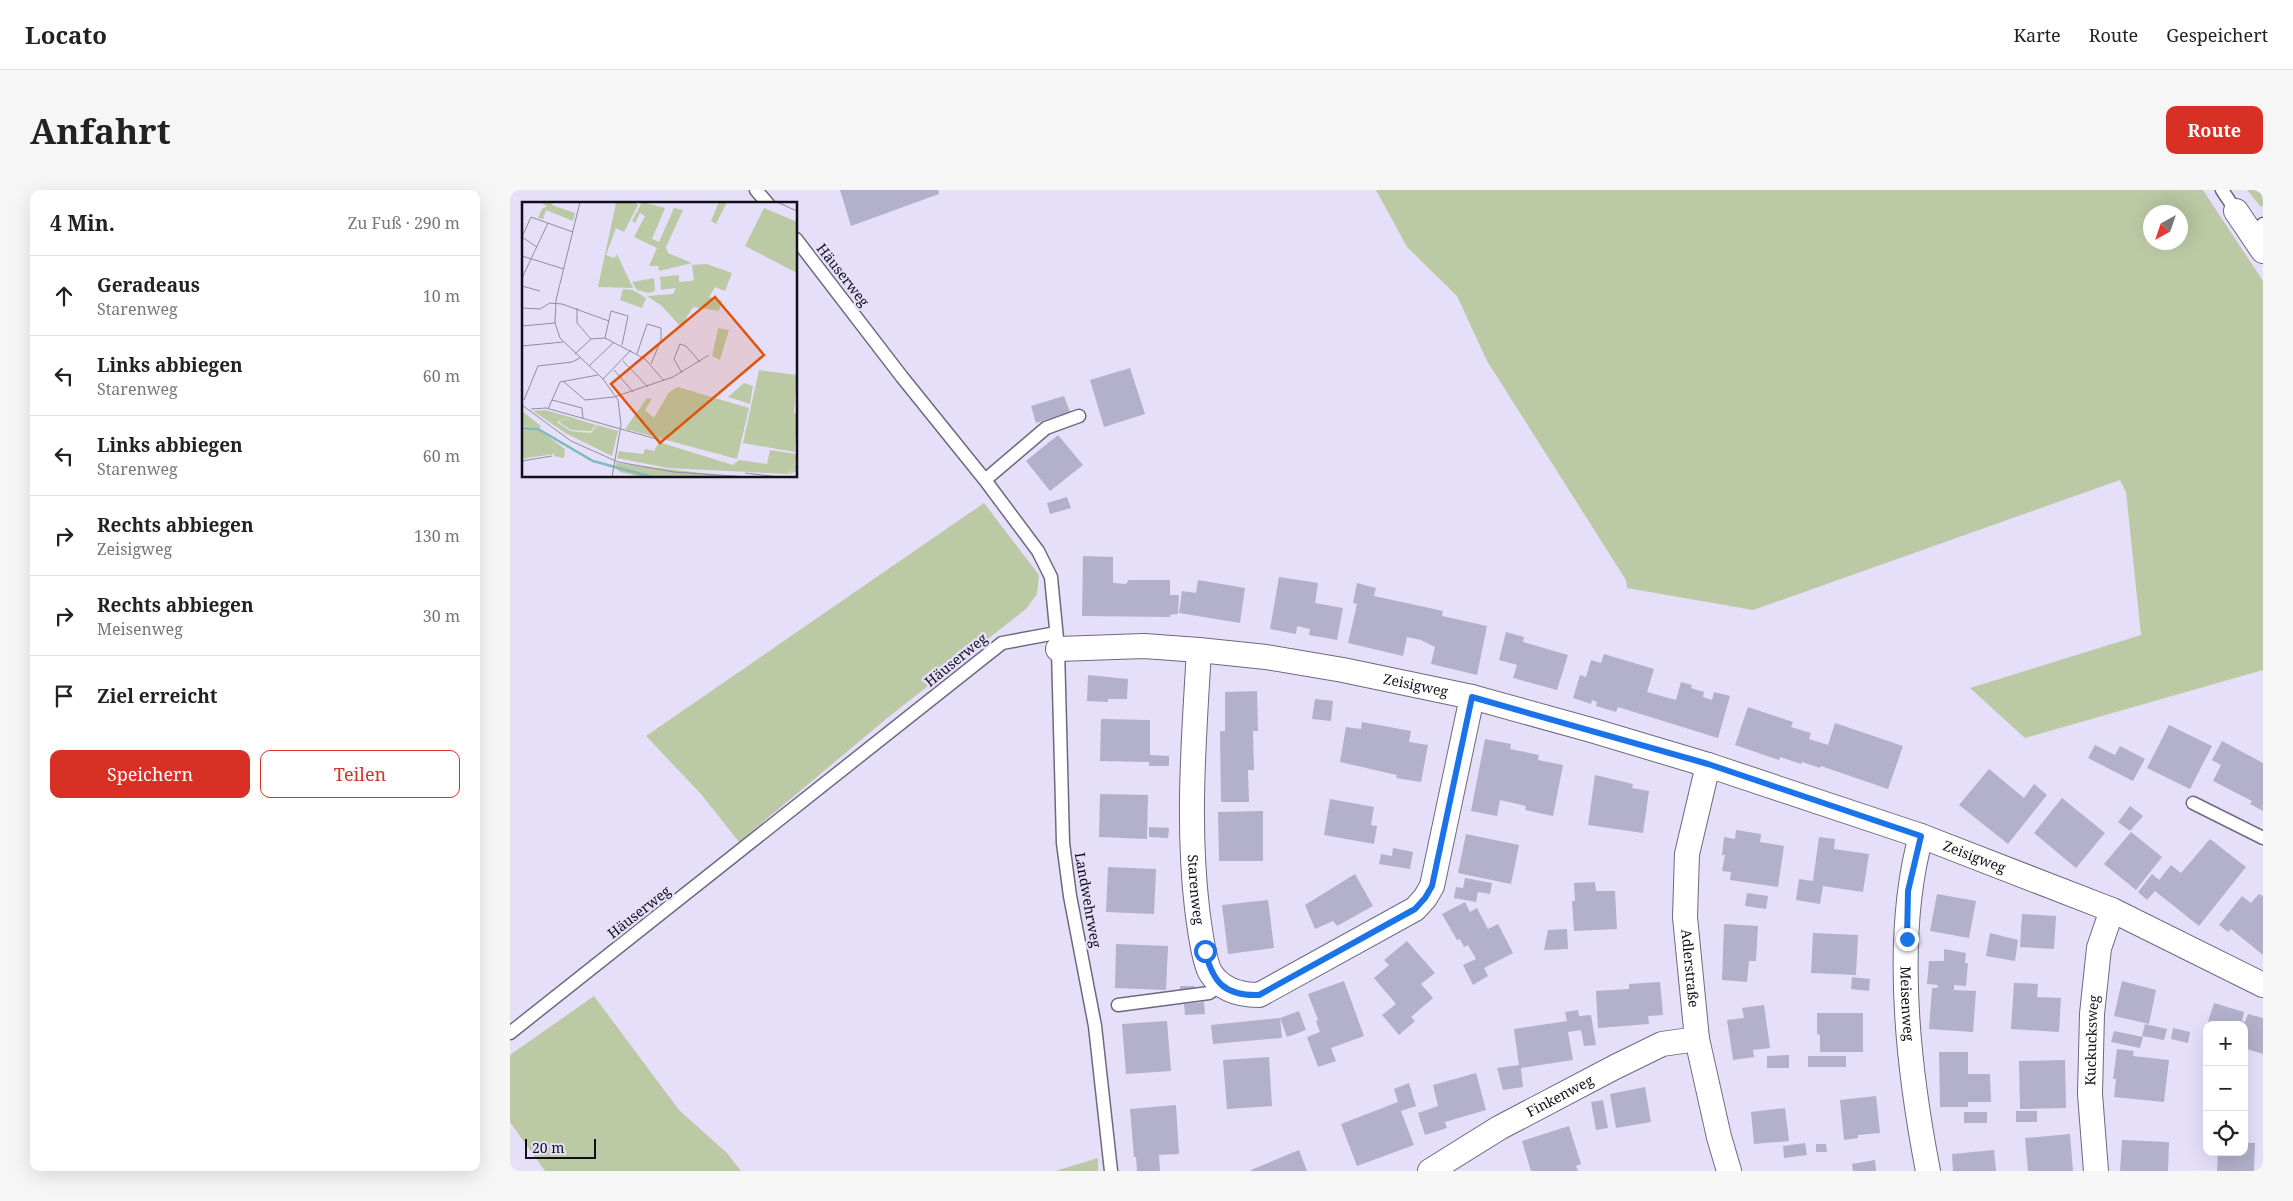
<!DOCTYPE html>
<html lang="de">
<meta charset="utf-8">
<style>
:root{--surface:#fff;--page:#f6f6f6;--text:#222;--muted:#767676;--line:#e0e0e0;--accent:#d93025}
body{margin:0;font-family:"Noto Serif",serif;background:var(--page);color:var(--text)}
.controls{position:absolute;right:15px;bottom:15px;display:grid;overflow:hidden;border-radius:10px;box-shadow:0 5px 20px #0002}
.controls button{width:45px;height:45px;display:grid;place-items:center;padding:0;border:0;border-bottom:1px solid var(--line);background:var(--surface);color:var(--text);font:25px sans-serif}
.compass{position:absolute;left:1633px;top:15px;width:45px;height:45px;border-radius:50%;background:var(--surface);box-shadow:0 5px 20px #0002;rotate:220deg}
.scale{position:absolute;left:15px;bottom:12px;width:71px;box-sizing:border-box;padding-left:5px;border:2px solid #110f18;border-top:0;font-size:14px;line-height:18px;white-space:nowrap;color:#110f18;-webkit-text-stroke:4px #e6dffa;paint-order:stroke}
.stop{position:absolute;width:15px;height:15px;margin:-11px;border:4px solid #1a73e8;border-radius:50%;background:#fff}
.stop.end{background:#1a73e8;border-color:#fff;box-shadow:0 1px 5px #0008}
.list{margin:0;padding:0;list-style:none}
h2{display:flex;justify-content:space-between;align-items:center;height:65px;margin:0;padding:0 20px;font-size:21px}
h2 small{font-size:16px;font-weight:400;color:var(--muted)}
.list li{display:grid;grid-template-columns:32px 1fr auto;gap:15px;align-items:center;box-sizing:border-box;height:80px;padding:0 20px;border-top:1px solid var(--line)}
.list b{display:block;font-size:19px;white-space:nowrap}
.list p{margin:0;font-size:16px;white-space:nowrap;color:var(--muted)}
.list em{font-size:16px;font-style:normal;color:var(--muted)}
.actions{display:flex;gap:10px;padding:15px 20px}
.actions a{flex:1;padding:11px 0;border:1px solid var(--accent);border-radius:10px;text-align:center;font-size:18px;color:var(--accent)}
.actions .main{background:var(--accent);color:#fff}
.icon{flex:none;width:28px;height:28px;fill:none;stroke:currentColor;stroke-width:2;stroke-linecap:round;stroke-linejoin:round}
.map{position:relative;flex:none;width:1753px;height:981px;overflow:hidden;border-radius:10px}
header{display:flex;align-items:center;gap:30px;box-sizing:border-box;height:70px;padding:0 25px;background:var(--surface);border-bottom:1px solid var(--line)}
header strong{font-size:24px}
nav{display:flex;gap:28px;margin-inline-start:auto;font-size:18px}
.intro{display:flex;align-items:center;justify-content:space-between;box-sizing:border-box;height:120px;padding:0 30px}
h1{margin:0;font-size:35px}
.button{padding:12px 22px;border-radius:10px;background:var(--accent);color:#fff;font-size:18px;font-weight:700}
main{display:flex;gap:30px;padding:0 30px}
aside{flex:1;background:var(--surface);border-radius:10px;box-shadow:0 5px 20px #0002}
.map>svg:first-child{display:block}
.green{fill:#bbc9a4;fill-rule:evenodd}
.building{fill:#b2b0ca}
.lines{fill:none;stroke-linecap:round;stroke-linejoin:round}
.lane-casing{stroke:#6e687f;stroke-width:15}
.street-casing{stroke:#6e687f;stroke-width:26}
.lane{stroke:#fff;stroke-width:12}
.street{stroke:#fff;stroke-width:24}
.route{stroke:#1a73e8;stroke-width:6}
.labels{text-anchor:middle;stroke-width:5;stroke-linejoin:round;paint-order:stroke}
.street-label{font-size:14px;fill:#110f18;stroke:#e6dffa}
.inset-river{fill:none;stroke:#82babe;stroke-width:2.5}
.inset-road{fill:none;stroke:#918ca0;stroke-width:1}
.view{fill:#dd550d;fill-opacity:0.15;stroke:#dd550d;stroke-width:2.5}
.inset-edge{fill:none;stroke:#110f18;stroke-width:2.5}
</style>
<header>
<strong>Locato</strong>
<nav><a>Karte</a><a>Route</a><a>Gespeichert</a></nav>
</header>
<div class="intro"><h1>Anfahrt</h1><a class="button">Route</a></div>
<main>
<aside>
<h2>4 Min.<small>Zu Fuß · 290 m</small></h2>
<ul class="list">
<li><svg class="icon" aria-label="ahead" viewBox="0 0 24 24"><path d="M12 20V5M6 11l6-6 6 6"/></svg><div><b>Geradeaus</b><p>Starenweg</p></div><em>10 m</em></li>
<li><svg class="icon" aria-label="left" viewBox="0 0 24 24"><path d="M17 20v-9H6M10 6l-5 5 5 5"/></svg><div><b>Links abbiegen</b><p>Starenweg</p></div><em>60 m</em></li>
<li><svg class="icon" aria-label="left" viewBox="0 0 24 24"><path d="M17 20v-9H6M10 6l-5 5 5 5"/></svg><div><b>Links abbiegen</b><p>Starenweg</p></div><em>60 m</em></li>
<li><svg class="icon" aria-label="right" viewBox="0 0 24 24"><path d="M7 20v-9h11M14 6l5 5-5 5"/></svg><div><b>Rechts abbiegen</b><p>Zeisigweg</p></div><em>130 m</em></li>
<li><svg class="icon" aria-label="right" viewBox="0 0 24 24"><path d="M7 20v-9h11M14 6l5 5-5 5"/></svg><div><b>Rechts abbiegen</b><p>Meisenweg</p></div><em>30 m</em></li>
<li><svg class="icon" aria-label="arrive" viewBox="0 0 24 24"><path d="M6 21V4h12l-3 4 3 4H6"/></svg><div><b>Ziel erreicht</b></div></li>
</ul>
<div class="actions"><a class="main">Speichern</a><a>Teilen</a></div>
</aside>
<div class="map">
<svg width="1753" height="981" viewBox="0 0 1753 981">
<rect width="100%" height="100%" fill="#e6dffa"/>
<path class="green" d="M 866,0 L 1693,0 L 1753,91 L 1753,480 L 1515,548 L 1460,498 L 1631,445 L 1616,302 L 1610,290 L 1243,420 L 1117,398 L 1116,390 L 977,171 L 947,106 L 897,57 ZM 1640,22 L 1670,22 L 1670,52 L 1640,52 Z
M 1737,0 L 1753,0 L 1753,15 L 1751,17 Z
M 474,313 L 529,385 L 527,404 L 516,419 L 376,529 L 229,652 L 191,604 L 136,546 Z
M 84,806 L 169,920 L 217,963 L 231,981 L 35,981 L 0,932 L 0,865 Z
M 588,968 L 588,981 L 545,981 Z"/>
<path class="building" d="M 330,0 L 428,0 L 429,4 L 341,36 Z
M 620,178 L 635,224 L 594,237 L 580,190 Z
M 554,206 L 560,222 L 526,233 L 521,216 Z
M 548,245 L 573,275 L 540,301 L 516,271 Z
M 557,307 L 561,318 L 540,324 L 537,313 Z
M 573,366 L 603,367 L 603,393 L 616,394 L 619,390 L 660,390 L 660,405 L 669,405 L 668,424 L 660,425 L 660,427 L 572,426 Z
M 769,387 L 808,393 L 805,413 L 833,418 L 827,450 L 799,445 L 800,439 L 787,436 L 786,444 L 760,439 Z
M 688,390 L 735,398 L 730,433 L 669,423 L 672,401 L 686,403 Z
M 847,393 L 866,398 L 864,406 L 933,421 L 932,426 L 977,436 L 967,485 L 921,474 L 925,457 L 911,450 L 897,447 L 893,466 L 838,453 L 847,414 L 843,413 Z
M 996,442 L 1014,447 L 1013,452 L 1058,465 L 1047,500 L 1003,488 L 1007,475 L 989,470 Z
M 1094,464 L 1144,479 L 1137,502 L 1166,510 L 1171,492 L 1182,495 L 1181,498 L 1194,502 L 1193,507 L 1202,510 L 1204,502 L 1220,506 L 1208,548 L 1108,517 L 1106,522 L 1086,516 L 1087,512 L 1082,510 L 1081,514 L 1063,508 L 1070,485 L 1076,487 L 1081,470 L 1091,473 Z
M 578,485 L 618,489 L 617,509 L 598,509 L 598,512 L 577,511 Z
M 747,501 L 748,541 L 743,541 L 744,580 L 738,580 L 739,612 L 711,612 L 710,541 L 715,541 L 715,502 Z
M 805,509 L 823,511 L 821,531 L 802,529 Z
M 1238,517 L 1283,532 L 1281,537 L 1301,543 L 1299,549 L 1318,555 L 1325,533 L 1393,556 L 1378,599 L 1311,576 L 1310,578 L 1292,572 L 1291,574 L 1270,567 L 1269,570 L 1225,555 Z
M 591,529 L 640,530 L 640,565 L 659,566 L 659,576 L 639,576 L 639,572 L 590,571 Z
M 852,532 L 901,541 L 899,552 L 918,555 L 911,592 L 886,588 L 887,585 L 830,572 L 836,537 L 851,539 Z
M 1659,535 L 1702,556 L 1680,599 L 1637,578 Z
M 975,549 L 1001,554 L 1000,559 L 1029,565 L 1028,570 L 1053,575 L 1043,626 L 1015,620 L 1016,616 L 990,610 L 987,626 L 961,621 Z
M 1712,551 L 1753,573 L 1753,621 L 1740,614 L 1742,611 L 1703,591 L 1711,575 L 1702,570 Z
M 1585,555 L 1605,565 L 1610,556 L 1635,569 L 1623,591 L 1578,568 Z
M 1479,579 L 1514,608 L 1524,594 L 1537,605 L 1498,654 L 1449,615 Z
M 1085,585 L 1123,594 L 1122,598 L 1139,601 L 1133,643 L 1078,635 Z
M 590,604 L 638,605 L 637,649 L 589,647 Z
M 1552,608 L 1595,643 L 1566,678 L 1524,643 Z
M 820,609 L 864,617 L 861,635 L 867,636 L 864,654 L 814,645 Z
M 1620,616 L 1633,626 L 1620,641 L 1608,632 Z
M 753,621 L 753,671 L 709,671 L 708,622 Z
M 639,637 L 659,638 L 658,648 L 639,647 Z
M 1226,640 L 1251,644 L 1250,652 L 1274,656 L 1268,697 L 1220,690 L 1221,682 L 1212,681 L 1215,665 L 1212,665 L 1214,647 L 1225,649 Z
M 1621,642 L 1652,667 L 1626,700 L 1594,674 Z
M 956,644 L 1009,655 L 1001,694 L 948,683 Z
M 1309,647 L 1325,649 L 1324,659 L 1359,664 L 1353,702 L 1313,696 L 1310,714 L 1286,710 L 1289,689 L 1303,691 Z
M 1700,649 L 1736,677 L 1689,736 L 1645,701 L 1637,710 L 1628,702 L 1642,684 L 1649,690 L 1661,675 L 1671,683 Z
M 883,658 L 903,662 L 900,679 L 869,674 L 871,664 L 882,666 Z
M 598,677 L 646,679 L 644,724 L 596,722 Z
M 845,684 L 863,716 L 827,736 L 823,731 L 805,739 L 795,715 Z
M 955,688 L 982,693 L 980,704 L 968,702 L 966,712 L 944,708 L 946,697 L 953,698 Z
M 1085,692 L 1086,701 L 1105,701 L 1107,739 L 1064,741 L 1062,711 L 1065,711 L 1064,693 Z
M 1237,703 L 1258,706 L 1256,719 L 1235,716 Z
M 1427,704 L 1466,711 L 1459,748 L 1420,741 Z
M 1749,704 L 1753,706 L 1753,765 L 1721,739 L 1718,742 L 1709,735 L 1732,706 L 1741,713 Z
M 758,710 L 764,758 L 718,764 L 712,715 Z
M 955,712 L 960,722 L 967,718 L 978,739 L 988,734 L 1003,763 L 974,778 L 978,786 L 963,795 L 953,775 L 966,769 L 958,755 L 954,757 L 950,749 L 947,750 L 932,724 Z
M 1512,724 L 1546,726 L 1544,759 L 1510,757 Z
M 1214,734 L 1248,736 L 1246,771 L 1239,771 L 1237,792 L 1212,790 Z
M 1057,739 L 1058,759 L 1034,760 L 1038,740 Z
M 1303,743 L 1348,745 L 1346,785 L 1301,783 Z
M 1480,743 L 1508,750 L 1505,771 L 1476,766 Z
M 897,751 L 925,783 L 911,794 L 923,808 L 901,827 L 905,831 L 889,845 L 872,825 L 886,814 L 864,788 L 879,775 L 874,770 Z
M 606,754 L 658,756 L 656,800 L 605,798 Z
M 1434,759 L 1456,763 L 1455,773 L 1458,773 L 1456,796 L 1444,795 L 1444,800 L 1466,801 L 1463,842 L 1419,839 L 1422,798 L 1427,798 L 1428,795 L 1417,794 L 1419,771 L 1434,771 Z
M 1342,787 L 1360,789 L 1359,801 L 1341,799 Z
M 834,791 L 854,846 L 821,858 L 826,871 L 808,877 L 797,847 L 810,842 L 806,831 L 808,830 L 798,804 Z
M 1612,791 L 1646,800 L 1639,834 L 1604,826 Z
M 1150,792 L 1153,825 L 1138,826 L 1139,834 L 1088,838 L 1086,801 L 1119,799 L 1119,794 Z
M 1504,793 L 1528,794 L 1527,807 L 1551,808 L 1549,842 L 1501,839 Z
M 670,796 L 684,796 L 685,803 L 670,804 Z
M 694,812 L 695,824 L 675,825 L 674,814 Z
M 1704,813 L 1734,822 L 1732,831 L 1735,832 L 1738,824 L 1753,828 L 1753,864 L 1734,858 L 1734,835 L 1697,835 Z
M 1254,815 L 1260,858 L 1243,860 L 1244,867 L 1223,870 L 1217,830 L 1234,828 L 1232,818 Z
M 1068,820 L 1069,826 L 1081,825 L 1086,855 L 1074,856 L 1071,840 L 1058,842 L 1063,870 L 1011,878 L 1013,897 L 993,900 L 987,878 L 1009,875 L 1004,839 L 1057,831 L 1055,822 Z
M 789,821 L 796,840 L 777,847 L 770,828 Z
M 1307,823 L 1353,823 L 1353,862 L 1310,862 L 1310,845 L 1307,844 Z
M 770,828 L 772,848 L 703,854 L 701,835 Z
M 657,831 L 661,881 L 616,884 L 612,834 Z
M 1635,834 L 1657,839 L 1654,850 L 1632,846 Z
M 1663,838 L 1680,842 L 1678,853 L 1661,849 Z
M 1604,841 L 1633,847 L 1630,858 L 1601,852 Z
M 1607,859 L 1624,861 L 1623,866 L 1659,870 L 1654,912 L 1604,907 L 1606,889 L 1603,889 Z
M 1429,862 L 1458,862 L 1458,884 L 1480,884 L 1481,912 L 1458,912 L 1458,917 L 1430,917 Z
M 1279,865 L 1279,878 L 1257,878 L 1257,866 Z
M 1298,866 L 1336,866 L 1336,877 L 1298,877 Z
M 759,867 L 762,916 L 717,919 L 713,870 Z
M 1555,870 L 1556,918 L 1510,919 L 1509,871 Z
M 966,883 L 976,920 L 935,932 L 937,938 L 915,945 L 908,923 L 928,916 L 923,895 Z
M 899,893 L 906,916 L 891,921 L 904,955 L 847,976 L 831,934 L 888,912 L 884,899 Z
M 1135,897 L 1141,932 L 1106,938 L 1100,904 Z
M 1366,906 L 1370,943 L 1348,945 L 1348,948 L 1334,950 L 1330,910 Z
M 1093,910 L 1098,938 L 1086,940 L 1081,912 Z
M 666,915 L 669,964 L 649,965 L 650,981 L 627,981 L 626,967 L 624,967 L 620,919 Z
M 1275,918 L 1279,951 L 1244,954 L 1241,922 Z
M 1506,921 L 1527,921 L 1527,932 L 1506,932 Z
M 1454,922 L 1477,922 L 1477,933 L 1454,933 Z
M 1059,936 L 1071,974 L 1066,976 L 1068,981 L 1021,981 L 1012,951 Z
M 1560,944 L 1563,981 L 1518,981 L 1515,948 Z
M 1612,950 L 1659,952 L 1658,981 L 1610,981 Z
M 1295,953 L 1297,965 L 1274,968 L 1273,956 Z
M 1734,953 L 1745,953 L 1744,981 L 1707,981 L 1708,962 L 1734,962 Z
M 1306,954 L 1316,954 L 1317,962 L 1306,962 Z
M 789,960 L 797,981 L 741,981 L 741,980 Z
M 1484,960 L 1486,981 L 1443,981 L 1442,964 Z
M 1365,970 L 1366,981 L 1343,981 L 1342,974 Z"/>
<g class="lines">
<defs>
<path id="lane" d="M 246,0 L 258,14
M 1712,0 L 1726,21
M 1741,44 L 1753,34
M 286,49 L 392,187 L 475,290 L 528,361 L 541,387 L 548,459 L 553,653 L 560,706 L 585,836 L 601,981
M 475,290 L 536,238 L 569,226
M 1683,613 L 1753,648
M 608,815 L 699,803 L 711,795
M 0,843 L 492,453 L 546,443"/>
<g id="street">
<path d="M 1726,21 L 1753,61"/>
<path id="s1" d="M 548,459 L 634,456 L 689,460 L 756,467 L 833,480 L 962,507 L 1081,540 L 1198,575 L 1411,646 L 1602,720 L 1753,795"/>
<path id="s2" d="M 689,460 C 684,546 677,632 687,718 C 689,734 693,768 700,782 C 711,800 729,805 749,805 L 905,719 L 915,708 L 922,696 L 962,507"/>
<path id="s3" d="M 1198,575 L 1177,664 L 1175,727 L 1187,849 L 1209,947 L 1219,981"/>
<path id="s4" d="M 1411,646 C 1383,748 1398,878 1418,981"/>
<path id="s5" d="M 920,981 L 989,938 L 1105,877 L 1152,854 L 1187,849"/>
<path id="s6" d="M 1586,981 L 1580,904 L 1582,824 L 1589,758 L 1602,720"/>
</g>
</defs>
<use href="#lane" class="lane-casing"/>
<use href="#street" class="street-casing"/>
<use href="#lane" class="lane"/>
<use href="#street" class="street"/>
</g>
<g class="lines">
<path class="route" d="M 695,761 C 703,793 715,806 749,805 L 905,719 L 915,708 L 922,696 L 962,507 L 1198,574 L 1411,646 L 1398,701 L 1397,749"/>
</g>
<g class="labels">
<g class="street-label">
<text transform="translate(333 85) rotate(52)" y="5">Häuserweg</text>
<text transform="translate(446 470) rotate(-39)" y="5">Häuserweg</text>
<text dy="5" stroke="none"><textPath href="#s1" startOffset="361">Zeisigweg</textPath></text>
<text dy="5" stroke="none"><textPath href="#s1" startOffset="946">Zeisigweg</textPath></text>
<text dy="5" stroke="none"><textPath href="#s2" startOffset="240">Starenweg</textPath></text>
<text transform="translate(578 710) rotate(80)" y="5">Landwehrweg</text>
<text transform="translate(129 722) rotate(-38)" y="5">Häuserweg</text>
<text dy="5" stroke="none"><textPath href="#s3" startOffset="206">Adlerstraße</textPath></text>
<text dy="5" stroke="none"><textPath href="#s4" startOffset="169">Meisenweg</textPath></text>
<text dy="5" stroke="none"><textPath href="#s6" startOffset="131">Kuckucksweg</textPath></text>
<text dy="5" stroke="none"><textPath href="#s5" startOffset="150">Finkenweg</textPath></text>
</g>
</g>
<g transform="translate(12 12)">
<rect width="275" height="275" fill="#e6dffa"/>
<path d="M 17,0 L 31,0 L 30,3 L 53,11 L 51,19 L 24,8 L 21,17 L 16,16 L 20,7 L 25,4 ZM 112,0 L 116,3 L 102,30 L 94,26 L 84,53 L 92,56 L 95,52 L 111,86 L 76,85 L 94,1 ZM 120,0 L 143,6 L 130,37 L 137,40 L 152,6 L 161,8 L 144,45 L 146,51 L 170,61 L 137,69 L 136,64 L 127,64 L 135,46 L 112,35 L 123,14 L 118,11 L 113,21 L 110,19 ZM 197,0 L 205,0 L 194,22 L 189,19 ZM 242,6 L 275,20 L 275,71 L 223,44 ZM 185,62 L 210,71 L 203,89 L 193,85 L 187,95 L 200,99 L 197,109 L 171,105 L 159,125 L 140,104 L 125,94 L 151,92 L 154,86 L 139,88 L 138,75 L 157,73 L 157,80 L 169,79 L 172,78 L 170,63 ZM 132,76 L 133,89 L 126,91 L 115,88 L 110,80 ZM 101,87 L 111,88 L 124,96 L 120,106 L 98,98 ZM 196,126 L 207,128 L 198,158 L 190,154 ZM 237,168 L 275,173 L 272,211 L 275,212 L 273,250 L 221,241 ZM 222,181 L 231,184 L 228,202 L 206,195 ZM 156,185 L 227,206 L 215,257 L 103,227 L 125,196 L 130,197 L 123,208 L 132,216 L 147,190 ZM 23,208 L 48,215 L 35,220 L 48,229 L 69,231 L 75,223 L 96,229 L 90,254 L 45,232 L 11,209 ZM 0,209 L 19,224 L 18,226 L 0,224 ZM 48,215 L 74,223 L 69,229 L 49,228 L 37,220 ZM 0,226 L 16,227 L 43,247 L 42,256 L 32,254 L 33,246 L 32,252 L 0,257 ZM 137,240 L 211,263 L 217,258 L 245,262 L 248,248 L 275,252 L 274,261 L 266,266 L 275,261 L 275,269 L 267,272 L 274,265 L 266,272 L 146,266 L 95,256 L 97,249 L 121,252 L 123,247 L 132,249 ZM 94,261 L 213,275 L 120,275 L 98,270 L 93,266 Z" fill="#bbc9a4"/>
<path class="inset-river" d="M 0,226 L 16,227 L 71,259 L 130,275"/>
<path class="inset-road" d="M 58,0 L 34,98 L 33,121 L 38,136 L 81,177 L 96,198 L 99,223 L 90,275M 255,0 L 275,9M 15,45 L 0,35 L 9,15 L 51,30M 0,54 L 42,67M 0,76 L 26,21M 0,84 L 18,89M 0,106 L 18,107 L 28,101 L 40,102 L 87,119M 55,106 L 55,121 L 69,137M 0,124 L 33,121M 83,136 L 89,109 L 106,114 L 100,143M 0,144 L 41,140M 53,152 L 69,137 L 83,136 L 123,157 L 142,179M 115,152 L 125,122 L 139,126 L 139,138 L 129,162M 101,159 L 126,185M 67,164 L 92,140M 92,168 L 111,190M 160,171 L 152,157 L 158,142 L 164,144 L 178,160M 81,177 L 109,148M 41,179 L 63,198 L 92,195 L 151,175 L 187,153M 2,198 L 16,164 L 50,160 L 58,156M 30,198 L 60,206 L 61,217M 0,203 L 49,239 L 96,260 L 152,270 L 227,275M 9,207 L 24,206 L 138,238M 26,207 L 38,180 L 76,173M 0,259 L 30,254M 223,271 L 258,275"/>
<path class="view" d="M 193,95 L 242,153 L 138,241 L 89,182 Z"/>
<rect width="275" height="275" class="inset-edge"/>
</g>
</svg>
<div class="controls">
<button>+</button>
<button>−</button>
<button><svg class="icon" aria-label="locate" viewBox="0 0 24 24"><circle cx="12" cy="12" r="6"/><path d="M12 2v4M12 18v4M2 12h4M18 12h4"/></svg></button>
</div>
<svg class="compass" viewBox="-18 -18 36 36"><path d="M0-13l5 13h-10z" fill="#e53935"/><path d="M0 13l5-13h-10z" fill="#767676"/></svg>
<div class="scale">20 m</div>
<div class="stop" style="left:695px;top:761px"></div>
<div class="stop end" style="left:1397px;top:749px"></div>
</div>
</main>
